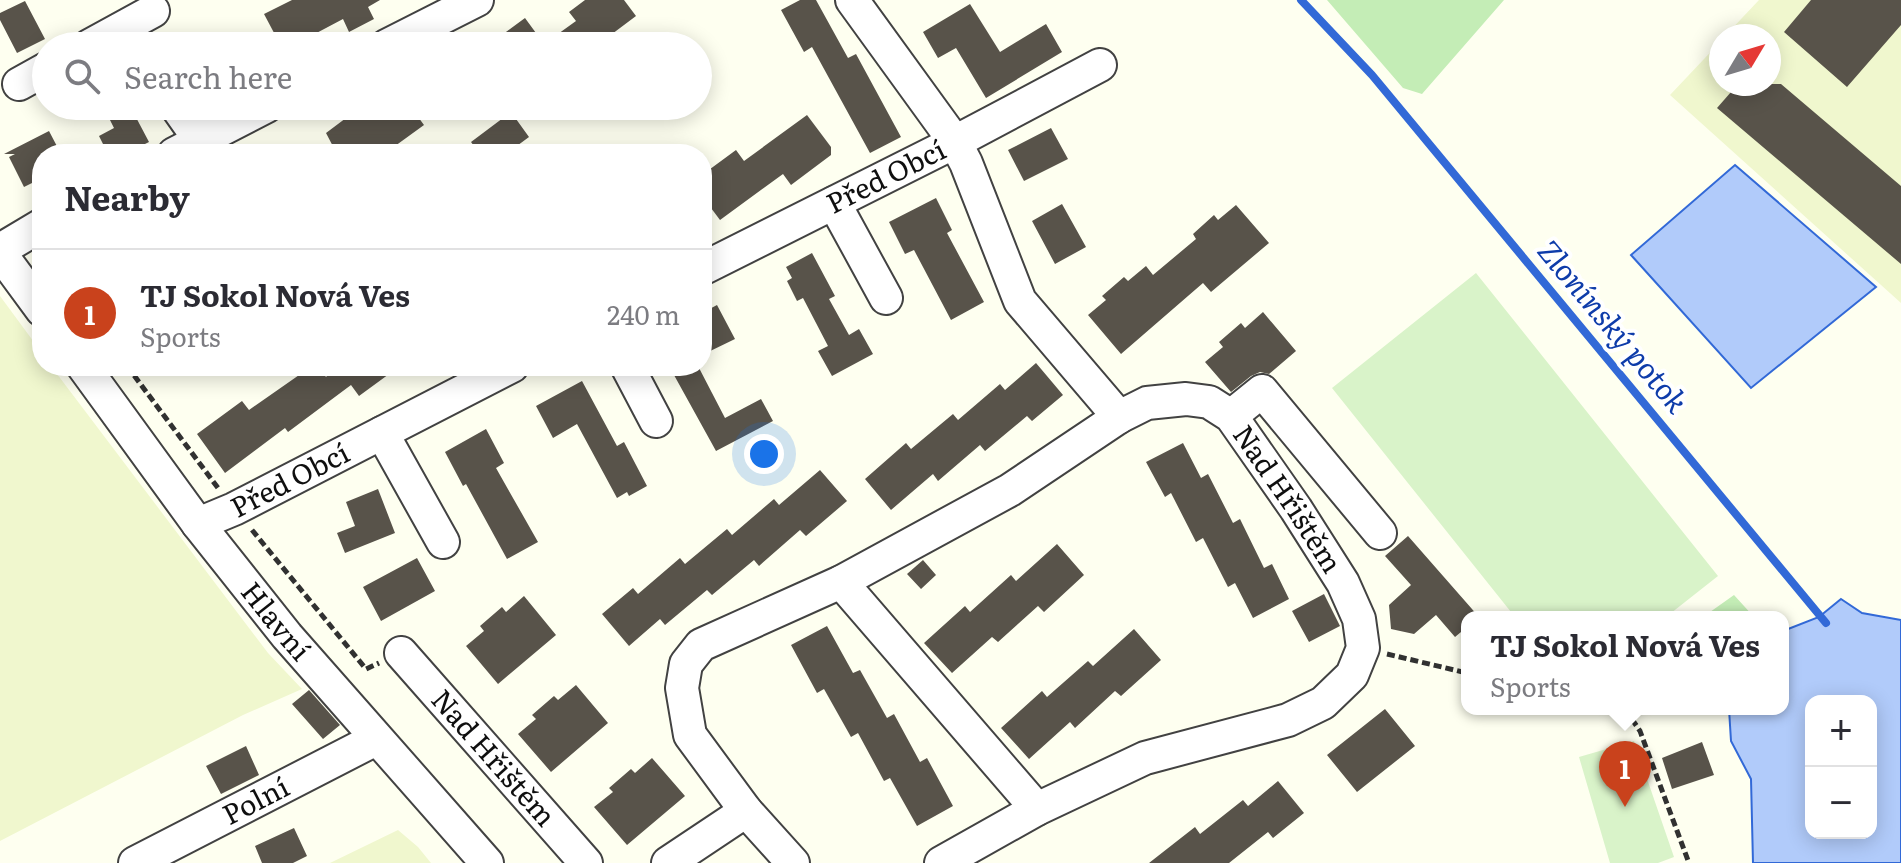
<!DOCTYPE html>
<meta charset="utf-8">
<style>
:root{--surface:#fff;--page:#f2f2f3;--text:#2b2b33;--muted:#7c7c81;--line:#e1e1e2;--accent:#c9421c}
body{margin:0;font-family:Literata,serif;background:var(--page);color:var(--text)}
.controls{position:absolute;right:24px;bottom:24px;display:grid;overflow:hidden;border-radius:16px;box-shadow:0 4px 20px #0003}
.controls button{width:72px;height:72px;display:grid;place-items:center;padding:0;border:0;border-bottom:2px solid var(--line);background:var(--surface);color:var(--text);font:40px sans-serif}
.compass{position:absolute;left:1709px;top:24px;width:72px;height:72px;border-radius:50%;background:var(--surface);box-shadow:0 4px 20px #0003;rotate:52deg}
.you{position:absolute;left:764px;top:454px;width:28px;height:28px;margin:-20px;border:6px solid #fff;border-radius:50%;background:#1a73e8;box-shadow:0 0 0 12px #1a73e833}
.badge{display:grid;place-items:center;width:52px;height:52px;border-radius:50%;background:var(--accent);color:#fff;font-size:26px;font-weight:700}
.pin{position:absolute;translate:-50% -66px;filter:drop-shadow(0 2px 4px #0008)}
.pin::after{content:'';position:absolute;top:42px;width:28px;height:24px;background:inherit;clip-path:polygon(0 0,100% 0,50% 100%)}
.popup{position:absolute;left:1461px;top:611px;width:328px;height:104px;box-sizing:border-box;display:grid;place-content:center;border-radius:16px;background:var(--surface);filter:drop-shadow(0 2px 6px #0005);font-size:26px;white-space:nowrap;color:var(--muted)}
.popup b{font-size:30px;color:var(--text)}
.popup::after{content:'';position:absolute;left:50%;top:100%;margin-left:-16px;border:16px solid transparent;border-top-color:var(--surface)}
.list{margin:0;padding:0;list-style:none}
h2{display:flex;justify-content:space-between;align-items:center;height:104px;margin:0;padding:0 32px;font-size:34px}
h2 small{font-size:26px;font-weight:400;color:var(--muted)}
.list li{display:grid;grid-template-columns:52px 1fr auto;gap:24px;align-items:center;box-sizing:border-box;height:128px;padding:0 32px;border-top:2px solid var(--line)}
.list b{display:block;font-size:30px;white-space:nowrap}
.list p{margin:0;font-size:26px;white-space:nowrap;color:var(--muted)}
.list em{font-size:26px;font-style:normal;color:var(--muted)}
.icon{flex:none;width:44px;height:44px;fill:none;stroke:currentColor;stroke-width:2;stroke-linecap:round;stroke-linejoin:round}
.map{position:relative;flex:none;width:1901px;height:863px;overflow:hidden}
.search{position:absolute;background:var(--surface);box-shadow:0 4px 20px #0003;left:32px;top:32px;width:680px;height:88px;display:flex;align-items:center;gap:20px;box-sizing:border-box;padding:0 28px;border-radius:44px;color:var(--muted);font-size:30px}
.panel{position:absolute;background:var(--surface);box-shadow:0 4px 20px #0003;left:32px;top:144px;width:680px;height:232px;border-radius:32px}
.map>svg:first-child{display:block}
.farmland{fill:#f0f7ce}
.green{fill:#c4edb6}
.pitch{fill:#d9f3c9}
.water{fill:#b1cbfa;stroke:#3269d7;stroke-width:2;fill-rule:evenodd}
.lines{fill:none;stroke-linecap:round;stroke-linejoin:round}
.stream{stroke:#3269d7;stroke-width:8}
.building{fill:#58534a}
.minor-casing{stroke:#424242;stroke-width:36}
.path{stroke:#313131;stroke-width:5;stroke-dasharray:8 4;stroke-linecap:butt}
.minor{stroke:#fff;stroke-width:32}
.labels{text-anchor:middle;stroke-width:8;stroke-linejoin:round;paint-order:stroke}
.street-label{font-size:28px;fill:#0f0f0f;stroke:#fff}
.water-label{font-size:30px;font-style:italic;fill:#0e3caa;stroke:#fff}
</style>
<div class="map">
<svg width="1901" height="863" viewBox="0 0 1901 863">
<rect width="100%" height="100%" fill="#fefff0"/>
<path class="farmland" d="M 1759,0 L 1901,0 L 1901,303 L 1670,95 L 1721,41 L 1721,84 L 1769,84 L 1769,36 L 1725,36 Z
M 0,296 L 42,353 L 42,366 L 51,366 L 268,653 L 302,689 L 243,715 L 0,841 Z
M 398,830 L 418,847 L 431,863 L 330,863 Z"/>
<path class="green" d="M 1327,0 L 1504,0 L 1422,94 L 1403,88 Z
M 1734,595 L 1754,617 L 1703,617 Z"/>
<path class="pitch" d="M 1476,273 L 1718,576 L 1666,617 L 1515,617 L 1332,388 Z
M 1634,741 L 1674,857 L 1658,863 L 1610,863 L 1579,757 Z"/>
<path class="water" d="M 1735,165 L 1876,287 L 1751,388 L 1631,255 Z
M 1841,599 L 1862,613 L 1901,620 L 1901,863 L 1753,863 L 1751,779 L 1731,741 L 1729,709 L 1783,709 L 1783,631 L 1819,617 ZM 1811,701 L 1871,701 L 1871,833 L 1811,833 Z"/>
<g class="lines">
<path class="stream" d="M 1301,0 L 1372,75 L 1826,623"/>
</g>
<path class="building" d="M 292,0 L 380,0 L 368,7 L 374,19 L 349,32 L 343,19 L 292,46 L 281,46 L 264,14 Z
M 585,0 L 624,0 L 636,16 L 596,46 L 487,46 L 525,18 L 544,44 L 576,21 L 569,12 Z
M 800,0 L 816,0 L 848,58 L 856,54 L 901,137 L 870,153 L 812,47 L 804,52 L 781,10 Z
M 1811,0 L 1901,0 L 1901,25 L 1847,87 L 1784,32 Z
M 25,1 L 45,39 L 17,53 L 0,20 L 0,13 Z
M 970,4 L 1000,52 L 1046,24 L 1062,52 L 986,98 L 956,48 L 938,58 L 923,32 Z
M 1738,84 L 1781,84 L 1901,186 L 1901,264 L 1717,108 Z
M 130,106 L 149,142 L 125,154 L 108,154 L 99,136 L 114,128 L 108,116 Z
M 362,106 L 410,106 L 424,125 L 384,154 L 337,154 L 326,133 Z
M 511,112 L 529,137 L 506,154 L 480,154 L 471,142 Z
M 807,115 L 831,147 L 831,155 L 791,185 L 783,174 L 720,220 L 702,196 L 702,175 L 736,150 L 744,161 Z
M 1051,128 L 1068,159 L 1024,181 L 1008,150 Z
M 49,131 L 61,154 L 42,154 L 42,178 L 24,187 L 9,157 L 15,154 L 4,154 Z
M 936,198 L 952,230 L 947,233 L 984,302 L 951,320 L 914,250 L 905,254 L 889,222 Z
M 1062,204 L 1086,247 L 1055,264 L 1032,221 Z
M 1236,205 L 1269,243 L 1211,292 L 1203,283 L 1121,354 L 1088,315 L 1106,300 L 1102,296 L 1124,277 L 1128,281 L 1146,266 L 1153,275 L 1196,239 L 1193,234 L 1214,215 L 1218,220 Z
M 812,253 L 835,296 L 829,299 L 849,335 L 859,329 L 873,354 L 832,376 L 818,351 L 828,346 L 803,298 L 797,301 L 787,281 L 792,278 L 786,267 Z
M 717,305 L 735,339 L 702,355 L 702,313 Z
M 1263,312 L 1296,351 L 1269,374 L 1260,372 L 1251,376 L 1231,392 L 1205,362 L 1223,347 L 1219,342 L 1241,323 L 1245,328 Z
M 1036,363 L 1063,395 L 1032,421 L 1027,416 L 985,451 L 980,445 L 938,481 L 933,474 L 891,510 L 865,479 L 906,443 L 911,449 L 953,414 L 958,420 L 1000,384 L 1005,390 Z
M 312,366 L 318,366 L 326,377 L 336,366 L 400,366 L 359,396 L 351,385 L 288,432 L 285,428 L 225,473 L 197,434 L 242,401 L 249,410 Z
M 669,366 L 698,366 L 725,418 L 761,399 L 773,421 L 716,451 Z
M 582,381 L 617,446 L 624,442 L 647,486 L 629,496 L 627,492 L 617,498 L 577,424 L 553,438 L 536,406 Z
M 486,429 L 504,463 L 496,468 L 538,542 L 507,559 L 466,484 L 463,486 L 445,452 Z
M 1183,443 L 1201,478 L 1208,474 L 1233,523 L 1240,519 L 1264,568 L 1272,564 L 1289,599 L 1253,618 L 1235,583 L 1228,587 L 1203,538 L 1196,542 L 1171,493 L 1165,497 L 1146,462 Z
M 820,470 L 847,501 L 806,536 L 800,530 L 759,566 L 754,560 L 712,595 L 707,590 L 665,625 L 660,619 L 629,646 L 602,614 L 633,588 L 638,594 L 680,558 L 685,564 L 727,529 L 732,535 L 774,499 L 779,505 Z
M 378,489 L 395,533 L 345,553 L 337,533 L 355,526 L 346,502 Z
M 1408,536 L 1479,617 L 1467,617 L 1467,627 L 1455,637 L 1436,615 L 1414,634 L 1391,629 L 1389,605 L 1411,585 L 1385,556 Z
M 1057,544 L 1084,575 L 1044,612 L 1038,606 L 998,642 L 992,637 L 952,673 L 924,643 L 965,606 L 970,612 L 1011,575 L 1016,581 Z
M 417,558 L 435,591 L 381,621 L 363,587 Z
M 923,560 L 936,575 L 921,589 L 907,574 Z
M 1324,594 L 1340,626 L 1309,642 L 1292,611 Z
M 524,596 L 556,635 L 498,684 L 466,646 L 484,631 L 480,626 L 502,607 L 506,612 Z
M 827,626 L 853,673 L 860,670 L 887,718 L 894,714 L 920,762 L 927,758 L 953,806 L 917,826 L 890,778 L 884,781 L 858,733 L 851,737 L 824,689 L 817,693 L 791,645 Z
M 1134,629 L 1161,660 L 1121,696 L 1115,691 L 1075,728 L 1070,722 L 1029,759 L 1001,728 L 1042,691 L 1047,697 L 1088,661 L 1093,666 Z
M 576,685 L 608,723 L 551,772 L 518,734 L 536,719 L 532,715 L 554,696 L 558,700 Z
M 309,690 L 340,725 L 323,739 L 292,704 Z
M 1385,709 L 1415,746 L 1357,792 L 1327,755 Z
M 1702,742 L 1714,775 L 1672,789 L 1662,758 Z
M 246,746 L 259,775 L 221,794 L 206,766 Z
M 652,758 L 685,796 L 627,845 L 594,807 L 613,792 L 609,788 L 631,769 L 635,773 Z
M 1278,781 L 1304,813 L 1273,838 L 1268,832 L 1229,863 L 1149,863 L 1195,827 L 1200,834 L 1243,800 L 1248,806 Z
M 294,828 L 307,856 L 293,863 L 262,863 L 255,846 Z"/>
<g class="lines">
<defs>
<g id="minor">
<path d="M 89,46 L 153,11"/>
<path d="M 386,46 L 477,0"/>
<path d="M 1100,65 L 955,142 L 966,163 L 1020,301 L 1119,417"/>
<path d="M 19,84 L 46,69"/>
<path d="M 176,106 L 200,140"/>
<path d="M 174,154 L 267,106"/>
<path d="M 834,203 L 886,298"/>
<path d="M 0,250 L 42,225"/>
<path d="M 0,253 L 42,310"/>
<path id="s1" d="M 702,269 L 955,142 L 852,0"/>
<path id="s2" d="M 83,366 L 198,524 L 287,636 L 487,863"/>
<path d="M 627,366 L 656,421"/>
<path d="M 1231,416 L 1262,391 L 1380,533"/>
<path d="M 382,433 L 443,542"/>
<path id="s3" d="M 198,524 L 234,509 L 512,366"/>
<path d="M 841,582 L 1037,809"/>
<path id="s4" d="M 401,653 L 586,863"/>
<path id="s5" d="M 135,863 L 376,739"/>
<path d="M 668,863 L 746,811"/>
<path id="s6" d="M 793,863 L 746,811 L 690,735 L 682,688 L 686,664 L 701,645 L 841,582 L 1010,490 L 1119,417 L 1147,403 L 1186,399 L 1209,402 L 1231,416 L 1296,509 L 1343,583 L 1359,619 L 1363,648 L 1352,675 L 1323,703 L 1288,720 L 1145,758 L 1037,809 L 941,863"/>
</g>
</defs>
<use href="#minor" class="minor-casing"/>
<path class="path" d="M 127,366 L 218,488
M 252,530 L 366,669 L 379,663
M 1387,654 L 1467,673
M 1625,709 L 1640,731 L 1689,863"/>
<use href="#minor" class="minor"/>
</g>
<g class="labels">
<g class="street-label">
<text dy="10" stroke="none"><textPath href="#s1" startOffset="206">Před Obcí</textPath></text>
<text dy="10" stroke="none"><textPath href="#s3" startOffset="102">Před Obcí</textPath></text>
<text dy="10" stroke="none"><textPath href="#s6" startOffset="958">Nad Hřištěm</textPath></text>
<text dy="10" stroke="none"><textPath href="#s2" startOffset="320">Hlavní</textPath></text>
<text dy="10" stroke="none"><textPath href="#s4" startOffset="140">Nad Hřištěm</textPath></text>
<text dy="10" stroke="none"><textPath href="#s5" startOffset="136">Polní</textPath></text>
</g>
<g class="water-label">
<text transform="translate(1612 327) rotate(50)" y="10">Zlonínský potok</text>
</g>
</g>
</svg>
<div class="controls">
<button>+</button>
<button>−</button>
</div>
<svg class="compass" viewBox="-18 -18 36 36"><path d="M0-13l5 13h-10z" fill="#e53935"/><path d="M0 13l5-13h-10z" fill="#7c7c81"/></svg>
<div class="you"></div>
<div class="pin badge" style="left:1625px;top:807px">1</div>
<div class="popup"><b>TJ Sokol Nová Ves</b>Sports</div>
<div class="search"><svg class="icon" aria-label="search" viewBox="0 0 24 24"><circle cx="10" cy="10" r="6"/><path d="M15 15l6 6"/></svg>Search here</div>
<section class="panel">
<h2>Nearby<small></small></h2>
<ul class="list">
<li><span class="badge">1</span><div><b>TJ Sokol Nová Ves</b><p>Sports</p></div><em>240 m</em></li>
</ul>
</section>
</div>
